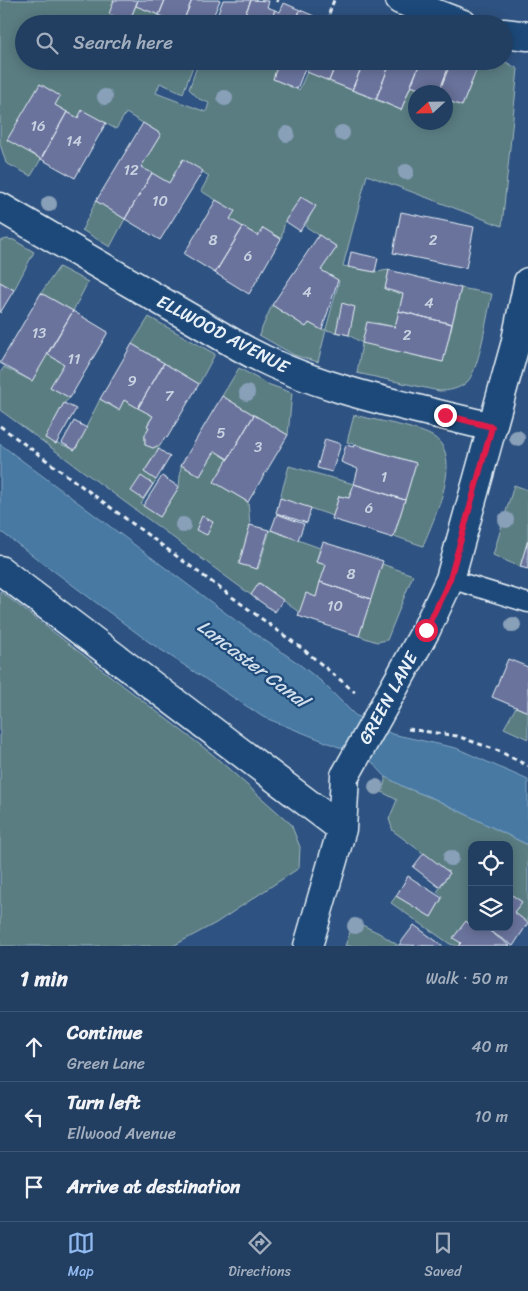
<!DOCTYPE html>
<meta charset="utf-8">
<style>
:root{--surface:#223e61;--page:#2e496a;--text:#f1f3f6;--muted:#a2aebd;--line:#3f5776;--accent:#90b9f0}
body{margin:0;font-family:Sriracha,sans-serif;background:var(--page);color:var(--text)}
.controls{position:absolute;right:15px;bottom:15px;display:grid;overflow:hidden;border-radius:10px;box-shadow:0 2px 12px #0003}
.controls button{width:45px;height:45px;display:grid;place-items:center;padding:0;border:0;border-bottom:1px solid var(--line);background:var(--surface);color:var(--text);font:25px sans-serif}
.compass{position:absolute;left:408px;top:85px;width:45px;height:45px;border-radius:50%;background:var(--surface);box-shadow:0 2px 12px #0003;rotate:248deg}
.stop{position:absolute;width:15px;height:15px;margin:-11px;border:4px solid #e11d48;border-radius:50%;background:#fff}
.stop.end{background:#e11d48;border-color:#fff;box-shadow:0 1px 5px #0008}
.list{margin:0;padding:0;list-style:none}
h2{display:flex;justify-content:space-between;align-items:center;height:65px;margin:0;padding:0 20px;font-size:21px}
h2 small{font-size:16px;font-weight:400;color:var(--muted)}
.list li{display:grid;grid-template-columns:32px 1fr auto;gap:15px;align-items:center;box-sizing:border-box;height:70px;padding:0 20px;border-top:1px solid var(--line)}
.list b{display:block;font-size:19px;white-space:nowrap}
.list p{margin:0;font-size:16px;white-space:nowrap;color:var(--muted)}
.list em{font-size:16px;font-style:normal;color:var(--muted)}
.icon{flex:none;width:28px;height:28px;fill:none;stroke:currentColor;stroke-width:2;stroke-linecap:round;stroke-linejoin:round}
.map{position:relative;flex:none;width:528px;height:946px;overflow:hidden}
.search{position:absolute;background:var(--surface);box-shadow:0 2px 12px #0003;left:15px;right:15px;top:15px;height:55px;display:flex;align-items:center;gap:12px;box-sizing:border-box;padding:0 18px;border-radius:28px;color:var(--muted);font-size:19px}
.sheet{height:275px;background:var(--surface)}
nav{display:flex;justify-content:space-around;align-items:center;box-sizing:border-box;height:70px;border-top:1px solid var(--line);background:var(--surface);font-size:14px;color:var(--muted)}
nav a{display:grid;justify-items:center;gap:2px}
nav .on{color:var(--accent)}
.map>svg:first-child{display:block}
.green{fill:#5a7d82;stroke:#a1b7bd}
.water{fill:#4679a3;stroke:#87a9c5}
.building{fill:#6a739c;stroke:#e8f1f8}
.lines{fill:none;stroke-linecap:round;stroke-linejoin:round}
.service-casing{stroke:#e8f1f8;stroke-width:21}
.minor-casing{stroke:#e8f1f8;stroke-width:31}
.path{stroke:#e8f1f8;stroke-width:3;stroke-dasharray:5 4;stroke-linecap:butt}
.service{stroke:#1f4a7a;stroke-width:18}
.minor{stroke:#1f4a7a;stroke-width:28}
.minor-bridge-casing{stroke:#e8f1f8;stroke-width:31;stroke-linecap:butt}
.minor-bridge{stroke:#1f4a7a;stroke-width:28}
.tree{fill:#89a0b9}
.route{stroke:#e11d48;stroke-width:6}
.labels{text-anchor:middle;stroke-width:4.5;stroke-linejoin:round;paint-order:stroke}
.number-label{font-size:15px;fill:#c8d2e1}
.street-label{font-size:18px;fill:#e8f1f8;stroke:#1f4a7a}
.water-label{font-size:19px;font-style:italic;fill:#d0dfeb;stroke:#1f4a7a}
</style>
<div class="map">
<svg width="528" height="946" viewBox="0 0 528 946">
<rect width="100%" height="100%" fill="#2e5281"/>
<filter id="ink" filterUnits="userSpaceOnUse"><feTurbulence type="fractalNoise" baseFrequency=".02" numOctaves="2"/><feDisplacementMap in="SourceGraphic" scale="10" xChannelSelector="R" yChannelSelector="G"/><feConvolveMatrix kernelMatrix="1 2 1 2 8 2 1 2 1" color-interpolation-filters="sRGB"/></filter>
<g filter="url(#ink)">
<path class="green" d="M 0,0 L 114,0 L 129,22 L 136,6 L 181,24 L 24,24 L 24,61 L 195,61 L 183,93 L 160,83 L 156,93 L 206,112 L 209,103 L 199,99 L 189,89 L 199,61 L 274,61 L 279,63 L 273,79 L 299,90 L 307,72 L 401,110 L 411,86 L 427,92 L 416,92 L 416,122 L 446,122 L 446,100 L 462,106 L 478,66 L 491,72 L 496,61 L 506,62 L 518,69 L 502,226 L 367,175 L 343,266 L 375,272 L 389,270 L 385,289 L 403,294 L 395,327 L 377,323 L 383,348 L 443,362 L 461,288 L 492,294 C 487,314 480,367 468,381 C 460,389 449,391 439,391 L 357,373 L 362,343 L 349,335 L 326,330 L 318,362 L 294,355 L 259,335 L 272,305 L 306,327 L 309,323 L 322,330 L 326,329 L 339,281 L 321,270 L 337,247 L 305,226 L 315,206 L 301,197 L 285,221 L 281,239 L 263,228 L 258,236 L 230,219 L 234,211 L 201,191 L 209,176 L 183,160 L 169,183 L 141,167 L 161,134 L 126,113 L 116,129 L 82,111 L 78,118 L 55,105 L 59,96 L 40,84 L 8,140 L 41,159 L 31,176 L 6,163 L 0,144 Z
M 96,201 L 125,219 L 110,247 L 82,230 Z
M 7,239 L 14,240 L 34,252 L 14,290 L 0,282 L 0,241 Z
M 59,267 L 88,282 L 73,311 L 41,293 Z
M 149,317 L 215,354 L 199,384 L 132,344 Z
M 47,354 L 64,364 L 50,387 L 70,398 L 64,403 L 45,438 L 75,450 L 100,399 L 118,410 L 124,400 L 153,416 L 147,425 L 149,427 L 145,435 L 145,444 L 153,448 L 161,444 L 144,472 L 156,480 L 141,504 L 160,517 L 179,487 L 181,465 L 200,476 L 215,451 L 228,459 L 214,482 L 248,502 L 250,525 L 239,564 L 258,569 L 270,530 L 320,548 L 316,562 L 326,565 L 316,597 L 306,594 L 300,613 L 260,583 L 251,595 L 0,410 L 0,373 L 4,367 L 32,381 Z
M 239,368 L 265,383 L 292,393 L 288,435 L 222,396 Z
M 354,415 C 374,420 416,427 432,436 C 466,455 433,520 423,546 L 394,536 L 416,463 L 347,442 Z
M 289,466 L 354,484 L 349,498 L 339,496 L 333,516 L 280,498 Z
M 514,485 L 528,490 L 528,540 L 520,567 L 493,555 Z
M 382,564 L 413,575 L 387,640 L 377,642 L 359,636 Z
M 0,591 L 212,754 L 291,824 L 300,847 L 299,868 L 216,923 L 173,946 L 0,946 Z
M 516,707 L 528,712 L 528,739 L 504,728 Z
M 386,777 L 404,787 L 435,799 L 528,845 L 528,923 L 514,912 L 522,902 L 509,893 L 509,845 L 472,845 L 472,904 L 468,909 L 472,912 L 472,926 L 466,921 L 454,937 L 461,943 L 458,946 L 450,944 L 391,903 L 396,896 L 431,917 L 443,897 L 437,892 L 450,873 L 393,831 L 389,819 L 397,800 L 382,792 Z
M 354,921 L 379,933 L 399,946 L 345,946 Z"/>
<path class="water" d="M 0,444 L 235,620 L 295,661 L 321,681 L 355,715 L 392,734 L 456,748 L 528,780 L 528,845 L 435,799 L 404,787 L 386,777 L 369,759 L 263,717 L 149,642 L 0,531 Z"/>
<path class="building" d="M 114,0 L 138,0 L 129,22 L 109,14 Z
M 138,0 L 165,0 L 159,15 L 136,6 Z
M 165,0 L 192,0 L 182,24 L 159,15 Z
M 192,0 L 220,0 L 210,24 L 182,24 Z
M 223,0 L 251,0 L 241,24 L 214,24 Z
M 251,0 L 269,1 L 267,7 L 275,10 L 269,24 L 241,24 Z
M 284,3 L 300,10 L 295,24 L 269,24 L 275,10 L 280,12 Z
M 300,10 L 314,16 L 311,24 L 295,24 Z
M 279,61 L 308,61 L 297,89 L 273,79 Z
M 312,61 L 337,61 L 329,81 L 307,72 Z
M 337,61 L 364,61 L 352,90 L 329,81 Z
M 364,61 L 391,61 L 376,99 L 352,90 Z
M 391,61 L 408,61 L 419,65 L 401,110 L 376,99 Z
M 421,61 L 451,61 L 439,92 L 427,92 L 411,86 Z
M 451,61 L 469,61 L 478,66 L 462,106 L 446,100 L 446,92 L 439,92 Z
M 40,84 L 60,96 L 55,105 L 67,112 L 41,159 L 7,140 Z
M 82,110 L 106,123 L 75,178 L 41,159 L 67,112 L 78,118 Z
M 143,123 L 161,134 L 141,167 L 152,173 L 125,219 L 96,201 Z
M 183,159 L 203,171 L 160,240 L 125,219 L 152,173 L 169,183 Z
M 301,197 L 316,206 L 300,231 L 285,221 Z
M 216,200 L 235,211 L 230,219 L 243,227 L 215,273 L 184,254 Z
M 401,212 L 474,227 L 466,268 L 393,253 Z
M 243,227 L 258,236 L 263,228 L 281,239 L 249,294 L 215,273 Z
M 319,235 L 337,247 L 321,270 L 338,280 L 322,330 L 309,323 L 306,327 L 272,305 Z
M 351,252 L 378,258 L 375,272 L 348,267 Z
M 389,270 L 461,288 L 452,324 L 399,311 L 403,294 L 385,289 Z
M 0,282 L 14,290 L 0,313 Z
M 41,293 L 73,311 L 32,381 L 0,363 Z
M 342,303 L 355,307 L 349,335 L 336,332 Z
M 73,311 L 108,332 L 70,398 L 50,387 L 64,364 L 47,354 Z
M 399,311 L 452,324 L 443,362 L 362,343 L 367,322 L 395,327 Z
M 132,344 L 164,363 L 138,408 L 124,400 L 119,410 L 100,399 Z
M 164,363 L 199,384 L 167,438 L 165,437 L 161,444 L 153,448 L 145,445 L 145,435 L 149,427 L 147,426 L 153,416 L 138,408 Z
M 222,396 L 254,415 L 228,459 L 215,451 L 200,476 L 181,465 Z
M 64,403 L 76,409 L 56,444 L 45,438 Z
M 254,415 L 288,435 L 248,502 L 214,482 Z
M 74,421 L 87,428 L 75,450 L 62,443 Z
M 325,439 L 341,444 L 332,472 L 317,468 Z
M 346,445 L 354,447 L 355,445 L 416,463 L 405,500 L 354,484 L 358,469 L 341,462 Z
M 159,449 L 170,457 L 156,480 L 144,472 Z
M 141,476 L 153,484 L 143,499 L 131,491 Z
M 162,476 L 179,487 L 160,517 L 143,506 Z
M 354,484 L 405,500 L 393,538 L 332,519 L 339,496 L 349,498 Z
M 280,498 L 311,508 L 307,523 L 276,513 Z
M 277,514 L 304,524 L 298,540 L 271,530 Z
M 202,516 L 213,522 L 207,535 L 196,530 Z
M 250,525 L 269,530 L 257,569 L 239,564 Z
M 528,540 L 528,569 L 520,567 Z
M 323,542 L 383,561 L 371,599 L 320,582 L 326,565 L 316,562 Z
M 320,582 L 371,599 L 359,636 L 298,616 L 306,593 L 316,597 Z
M 259,583 L 283,600 L 275,612 L 251,595 Z
M 508,659 L 528,667 L 528,712 L 492,697 Z
M 424,853 L 450,873 L 439,887 L 413,867 Z
M 408,876 L 442,898 L 431,917 L 396,896 Z
M 509,893 L 522,902 L 514,912 L 528,923 L 513,946 L 484,927 L 509,927 Z
M 466,921 L 472,927 L 484,927 L 510,946 L 458,946 L 461,943 L 453,938 Z
M 414,925 L 443,946 L 399,945 Z"/>
<g class="lines">
<defs>
<path id="service" d="M 450,579 L 528,603"/>
<path id="minor" d="M 400,0 L 463,24
M 504,33 L 528,36
M 0,207 L 240,347 C 316,390 408,406 492,427
M 0,570 L 342,829
M 390,695 L 426,630 L 450,579 L 515,345 L 528,282
M 308,946 L 342,829 L 345,776"/>
</defs>
<use href="#service" class="service-casing"/>
<use href="#minor" class="minor-casing"/>
<path class="path" d="M 276,0 L 279,1
M 328,16 L 346,24
M 326,22 L 334,0
M 0,426 L 304,650 L 355,692
M 408,729 L 457,736 L 499,751 L 528,766"/>
<use href="#service" class="service"/>
<use href="#minor" class="minor"/>
<defs>
<path id="minor-bridge" d="M 345,776 L 390,695"/>
</defs>
<use href="#minor-bridge" class="minor-bridge-casing"/>
<use href="#minor-bridge" class="minor-bridge"/>
</g>
<g class="tree">
<circle cx="105" cy="97" r="8"/>
<circle cx="225" cy="98" r="8"/>
<circle cx="342" cy="133" r="8"/>
<circle cx="287" cy="134" r="8"/>
<circle cx="406" cy="172" r="8"/>
<circle cx="49" cy="204" r="8"/>
<circle cx="247" cy="393" r="8"/>
<circle cx="517" cy="438" r="8"/>
<circle cx="506" cy="520" r="8"/>
<circle cx="183" cy="525" r="8"/>
<circle cx="513" cy="625" r="8"/>
<circle cx="376" cy="787" r="8"/>
<circle cx="451" cy="858" r="8"/>
<circle cx="355" cy="926" r="8"/>
</g>
</g>
<g class="lines" filter="url(#ink)">
<path class="route" d="M 426,630 L 450,579 L 492,427 L 445,415"/>
</g>
<g class="labels">
<g class="number-label">
<text x="38" y="131">16</text>
<text x="74" y="146">14</text>
<text x="131" y="175">12</text>
<text x="160" y="206">10</text>
<text x="213" y="245">8</text>
<text x="433" y="245">2</text>
<text x="248" y="261">6</text>
<text x="307" y="297">4</text>
<text x="429" y="308">4</text>
<text x="39" y="338">13</text>
<text x="407" y="340">2</text>
<text x="74" y="364">11</text>
<text x="132" y="386">9</text>
<text x="169" y="401">7</text>
<text x="221" y="438">5</text>
<text x="258" y="452">3</text>
<text x="384" y="482">1</text>
<text x="369" y="513">6</text>
<text x="351" y="579">8</text>
<text x="335" y="611">10</text>
</g>
<g class="street-label">
<text transform="translate(223 334) rotate(28)" y="6">ELLWOOD AVENUE</text>
<text transform="translate(388 698) rotate(-61)" y="6">GREEN LANE</text>
</g>
<g class="water-label">
<text transform="translate(253 663) rotate(37)" y="7">Lancaster Canal</text>
</g>
</g>
</svg>
<div class="controls">
<button><svg class="icon" aria-label="locate" viewBox="0 0 24 24"><circle cx="12" cy="12" r="6"/><path d="M12 2v4M12 18v4M2 12h4M18 12h4"/></svg></button>
<button><svg class="icon" aria-label="layers" viewBox="0 0 24 24"><path d="M12 4l9 5-9 5-9-5zM3 14l9 5 9-5"/></svg></button>
</div>
<svg class="compass" viewBox="-18 -18 36 36"><path d="M0-13l5 13h-10z" fill="#e53935"/><path d="M0 13l5-13h-10z" fill="#a2aebd"/></svg>
<div class="stop" style="left:426px;top:630px"></div>
<div class="stop end" style="left:445px;top:415px"></div>
<div class="search"><svg class="icon" aria-label="search" viewBox="0 0 24 24"><circle cx="10" cy="10" r="6"/><path d="M15 15l6 6"/></svg>Search here</div>
</div>
<section class="sheet">
<h2>1 min<small>Walk · 50 m</small></h2>
<ul class="list">
<li><svg class="icon" aria-label="ahead" viewBox="0 0 24 24"><path d="M12 20V5M6 11l6-6 6 6"/></svg><div><b>Continue</b><p>Green Lane</p></div><em>40 m</em></li>
<li><svg class="icon" aria-label="left" viewBox="0 0 24 24"><path d="M17 20v-9H6M10 6l-5 5 5 5"/></svg><div><b>Turn left</b><p>Ellwood Avenue</p></div><em>10 m</em></li>
<li><svg class="icon" aria-label="arrive" viewBox="0 0 24 24"><path d="M6 21V4h12l-3 4 3 4H6"/></svg><div><b>Arrive at destination</b></div></li>
</ul>
</section>
<nav>
<a class="on"><svg class="icon" aria-label="map" viewBox="0 0 24 24"><path d="M3 6l6-2 6 2 6-2v14l-6 2-6-2-6 2zM9 4v14M15 6v14"/></svg>Map</a>
<a><svg class="icon" aria-label="directions" viewBox="0 0 24 24"><path d="M12 3l9 9-9 9-9-9zM9 14v-3h6M13 9l2 2-2 2"/></svg>Directions</a>
<a><svg class="icon" aria-label="saved" viewBox="0 0 24 24"><path d="M7 4h10v16l-5-4-5 4z"/></svg>Saved</a>
</nav>
